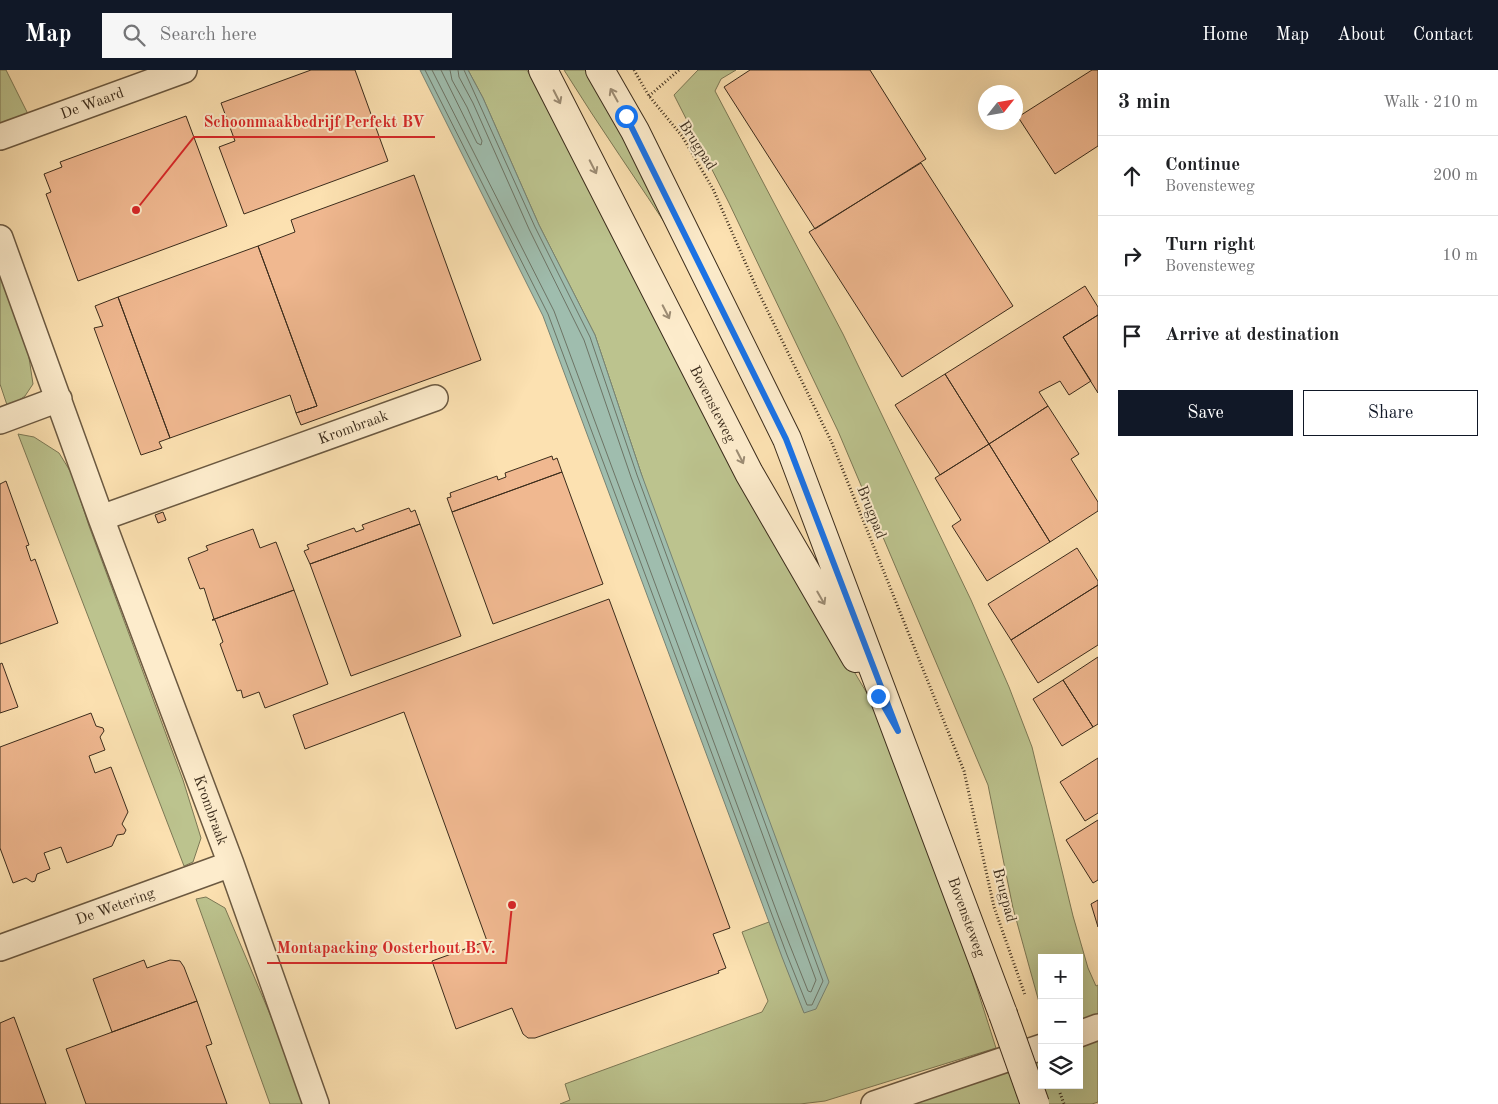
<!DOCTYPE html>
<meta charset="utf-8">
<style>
:root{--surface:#fff;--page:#f6f6f6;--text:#202124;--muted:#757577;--line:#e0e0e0;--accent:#111827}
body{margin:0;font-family:"Old Standard TT",serif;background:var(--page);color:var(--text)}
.controls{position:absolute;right:15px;bottom:15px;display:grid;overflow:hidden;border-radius:0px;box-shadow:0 5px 20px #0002}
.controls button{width:45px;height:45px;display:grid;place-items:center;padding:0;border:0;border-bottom:1px solid var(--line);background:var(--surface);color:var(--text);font:25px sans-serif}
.compass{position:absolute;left:978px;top:15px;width:45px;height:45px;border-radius:50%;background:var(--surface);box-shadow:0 5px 20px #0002;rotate:59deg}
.stop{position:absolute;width:15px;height:15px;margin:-11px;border:4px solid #1a73e8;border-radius:50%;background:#fff}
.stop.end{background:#1a73e8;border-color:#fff;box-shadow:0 1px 5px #0008}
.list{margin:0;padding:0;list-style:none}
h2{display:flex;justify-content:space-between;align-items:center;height:65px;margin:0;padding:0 20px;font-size:21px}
h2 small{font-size:16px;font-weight:400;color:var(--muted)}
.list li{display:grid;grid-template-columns:32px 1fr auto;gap:15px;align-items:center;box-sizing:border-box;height:80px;padding:0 20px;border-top:1px solid var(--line)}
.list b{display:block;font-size:19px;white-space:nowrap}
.list p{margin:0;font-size:16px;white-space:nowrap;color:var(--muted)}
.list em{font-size:16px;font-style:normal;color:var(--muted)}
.actions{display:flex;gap:10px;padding:15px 20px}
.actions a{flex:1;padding:11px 0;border:1px solid var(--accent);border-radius:0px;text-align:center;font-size:18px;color:var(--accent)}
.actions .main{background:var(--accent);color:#fff}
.icon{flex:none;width:28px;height:28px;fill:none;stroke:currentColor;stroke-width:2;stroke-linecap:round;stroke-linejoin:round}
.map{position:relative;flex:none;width:1098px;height:1034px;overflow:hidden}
header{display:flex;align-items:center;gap:30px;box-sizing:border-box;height:70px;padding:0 25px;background:var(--accent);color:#fff}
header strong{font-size:24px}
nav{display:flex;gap:28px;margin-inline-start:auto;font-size:18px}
.search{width:350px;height:45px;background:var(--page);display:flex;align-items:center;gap:12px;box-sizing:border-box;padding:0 18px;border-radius:0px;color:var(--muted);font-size:19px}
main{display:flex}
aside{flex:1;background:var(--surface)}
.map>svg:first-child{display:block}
.green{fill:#bcc38e;stroke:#7c7855}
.water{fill:#9fbdae;stroke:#778374}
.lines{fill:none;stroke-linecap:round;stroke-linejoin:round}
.shore{stroke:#6d7465;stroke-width:1}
.building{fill:#f0b890;stroke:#3b2c1c}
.street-casing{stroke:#6b5941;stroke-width:28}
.secondary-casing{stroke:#3b2c1c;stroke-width:30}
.path{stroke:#3b2c1c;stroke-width:3;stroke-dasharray:1 2.5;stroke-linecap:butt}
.street{stroke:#fdeccc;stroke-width:25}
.secondary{stroke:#fdeccc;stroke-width:28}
.secondary-bridge-casing{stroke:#3b2c1c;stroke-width:30;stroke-linecap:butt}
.secondary-bridge{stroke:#fdeccc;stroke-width:28}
.oneway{stroke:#9c8c74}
.route{stroke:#1a73e8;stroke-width:6}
.labels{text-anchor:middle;stroke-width:4;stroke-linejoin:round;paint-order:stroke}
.street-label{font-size:15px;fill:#3b2c1c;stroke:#fdeccc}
.leader{fill:none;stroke:#d62828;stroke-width:2}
.callout-dot{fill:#d62828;stroke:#fdeccc;stroke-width:2}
.callout-label{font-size:16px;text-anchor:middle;font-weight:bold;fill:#d62828;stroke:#fdeccc;stroke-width:4;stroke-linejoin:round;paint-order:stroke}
</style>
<header>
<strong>Map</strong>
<div class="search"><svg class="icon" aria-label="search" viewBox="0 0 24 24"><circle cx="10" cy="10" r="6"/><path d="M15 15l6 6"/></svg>Search here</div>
<nav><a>Home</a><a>Map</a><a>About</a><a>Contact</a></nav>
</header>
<main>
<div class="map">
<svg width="1098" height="1034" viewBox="0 0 1098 1034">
<rect width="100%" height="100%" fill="#fce1b1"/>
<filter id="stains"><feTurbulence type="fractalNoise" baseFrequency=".004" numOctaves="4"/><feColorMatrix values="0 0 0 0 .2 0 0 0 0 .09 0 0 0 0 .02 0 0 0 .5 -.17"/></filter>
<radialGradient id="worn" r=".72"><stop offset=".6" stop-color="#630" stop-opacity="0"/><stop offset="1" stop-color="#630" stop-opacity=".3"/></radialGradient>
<path class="green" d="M 0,0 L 6,0 L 29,46 L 0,59 Z
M 468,0 L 527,0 L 798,507 L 868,625 L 900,701 L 960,865 L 996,978 L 825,1031 L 800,1034 L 560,1034 L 570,1030 L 565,1014 L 762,942 L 768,931 L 742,862 L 769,852 L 804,942 L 641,403 L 595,265 L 539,155 L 483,28 Z
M 564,0 L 590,0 L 676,170 C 639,113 600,58 564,0 Z
M 698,0 L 736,0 L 721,9 L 715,21 L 843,264 L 971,530 L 1009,617 L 1032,677 L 1073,846 L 1088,898 L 1096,916 L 1098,915 L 1098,945 L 1079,951 L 1079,888 L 1042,888 L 1042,943 L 1013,838 L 988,715 L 838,361 L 729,133 L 674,25 Z
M 0,203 L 28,281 L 33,314 L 25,326 L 8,338 L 0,314 Z
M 18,364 L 34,367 L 59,383 L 72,404 L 89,456 L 183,710 L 201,768 L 193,792 L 184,796 Z
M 206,827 L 225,838 L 308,1034 L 270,1034 L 196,829 Z
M 1098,969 L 1098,1032 L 1092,1034 L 902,1034 L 1042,990 L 1042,1015 L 1079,1015 L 1079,976 Z"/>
<path class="water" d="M 420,0 L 468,0 L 483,28 L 539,155 L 595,265 L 641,403 L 829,912 L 816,939 L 804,943 L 782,887 L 543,246 Z"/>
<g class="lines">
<path class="shore" d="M 425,0 L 548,244 L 787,885 L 807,935 L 812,935 L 823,911 L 637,405 L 590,267 L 535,157 L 464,0
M 432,0 L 554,241 L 779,848 L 808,921 L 811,922 L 816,910 L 631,407 L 584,270 L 529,159 L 473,33 L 459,7 L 458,0
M 441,0 L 477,73 L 481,75 L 482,71 L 467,37 L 452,10 L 450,0"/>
</g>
<path class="building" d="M 311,0 L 355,0 L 388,91 L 244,144 L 219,77 L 235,71 L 221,33 Z
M 750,0 L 870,0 L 926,89 L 815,159 L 724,17 Z
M 1092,0 L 1098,0 L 1098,76 L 1055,104 L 1018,47 Z
M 186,46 L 227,156 L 78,211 L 46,124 L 51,122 L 44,104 L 62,97 L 60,92 Z
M 921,93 L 1013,236 L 902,307 L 809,162 Z
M 414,105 L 481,290 L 301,355 L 296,343 L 317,336 L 258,176 L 295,162 L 291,150 Z
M 258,176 L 317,336 L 296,343 L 290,325 L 170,368 L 118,227 Z
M 1085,216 L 1098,237 L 1098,245 L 1063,267 L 1091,311 L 1069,325 L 1060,311 L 1039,322 L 1048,336 L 989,374 L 945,304 Z
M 118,227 L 170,368 L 159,372 L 162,378 L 141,385 L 94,258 L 103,256 L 95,236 Z
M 1098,245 L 1098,323 L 1063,267 Z
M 945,304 L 989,374 L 940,405 L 895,335 Z
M 1048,336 L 1079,384 L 1071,389 L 1098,432 L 1098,441 L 1050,472 L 989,374 Z
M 989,374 L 1050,472 L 987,511 L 952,456 L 961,450 L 935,408 Z
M 552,386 L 553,390 L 557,388 L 562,402 L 452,442 L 447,428 L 451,427 L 450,423 L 497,406 L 498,410 L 506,407 L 505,403 Z
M 562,402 L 603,514 L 493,554 L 452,442 Z
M 6,411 L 29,475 L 26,476 L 31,491 L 35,489 L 58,553 L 0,574 L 0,414 Z
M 409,438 L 411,442 L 415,440 L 420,454 L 310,494 L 304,481 L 309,479 L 307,475 L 354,458 L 356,462 L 364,459 L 362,455 Z
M 163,442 L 166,450 L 158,453 L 155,445 Z
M 420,454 L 461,566 L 351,606 L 310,494 Z
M 253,459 L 260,478 L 276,472 L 294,520 L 212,550 L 214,549 L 204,518 L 200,519 L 188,488 L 208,480 L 206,476 Z
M 1077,478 L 1098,511 L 1098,515 L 1011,570 L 988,534 Z
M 1098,515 L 1098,575 L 1038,613 L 1011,570 Z
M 294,520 L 328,614 L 265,638 L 259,622 L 243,628 L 241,620 L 237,621 L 220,574 L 223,572 L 215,550 L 212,550 Z
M 609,529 L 730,858 L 713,864 L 726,898 L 718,901 L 719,903 L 535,968 L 528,968 L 523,964 L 512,938 L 456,959 L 432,891 L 487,871 L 404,642 L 305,679 L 293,645 Z
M 1098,587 L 1098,654 L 1093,657 L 1063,610 Z
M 2,593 L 18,637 L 0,643 L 0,594 Z
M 1063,610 L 1093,657 L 1062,676 L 1033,629 Z
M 91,643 L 96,656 L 103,658 L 104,661 L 100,667 L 105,680 L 89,686 L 95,703 L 111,697 L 128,742 L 122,754 L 126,760 L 124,764 L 117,765 L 112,776 L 67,793 L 61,777 L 44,783 L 50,799 L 37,804 L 35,811 L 32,812 L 26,808 L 13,813 L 0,778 L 0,677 Z
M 1098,688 L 1098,743 L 1085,751 L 1060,712 Z
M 1098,750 L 1098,810 L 1093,813 L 1066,770 Z
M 1098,830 L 1098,857 L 1091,834 Z
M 144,890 L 147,898 L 170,890 L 180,891 L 184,897 L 197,931 L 112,962 L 93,909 Z
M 197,931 L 212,974 L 206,976 L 227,1034 L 86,1034 L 66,979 Z
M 14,947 L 46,1034 L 0,1034 L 0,953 Z"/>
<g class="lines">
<defs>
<path id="street" d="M 0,67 L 184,0
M 0,168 L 101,448 L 231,794 L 316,1034
M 0,351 L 59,329
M 101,448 L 435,328
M 0,878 L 231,794
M 1079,964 L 1098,957
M 874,1034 L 1042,977"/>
<path id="secondary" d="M 543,0 L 749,403 L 856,588
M 600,0 L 635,61 L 787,369 L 1003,944"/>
</defs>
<use href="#street" class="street-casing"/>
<use href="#secondary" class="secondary-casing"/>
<path class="path" d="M 634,0 L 649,26 L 682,66 L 713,119 L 757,219 L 832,373 L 964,701 L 994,837 L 1025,925
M 649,26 L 679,0
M 1060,1023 L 1064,1034"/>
<use href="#street" class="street"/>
<use href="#secondary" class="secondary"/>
<defs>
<path id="secondary-bridge" d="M 1003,944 L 1035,1034"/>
</defs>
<use href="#secondary-bridge" class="secondary-bridge-casing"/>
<use href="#secondary-bridge" class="secondary-bridge"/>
</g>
<defs><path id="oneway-shaft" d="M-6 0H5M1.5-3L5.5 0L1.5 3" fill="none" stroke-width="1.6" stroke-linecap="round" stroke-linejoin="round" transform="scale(1.25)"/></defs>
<g class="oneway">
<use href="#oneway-shaft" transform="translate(614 25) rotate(-119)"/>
<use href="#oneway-shaft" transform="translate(557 27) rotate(63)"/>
<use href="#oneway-shaft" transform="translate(593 97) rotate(63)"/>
<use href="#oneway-shaft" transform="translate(666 242) rotate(63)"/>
<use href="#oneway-shaft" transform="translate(740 387) rotate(63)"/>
<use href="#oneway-shaft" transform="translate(821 528) rotate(60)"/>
</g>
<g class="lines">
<path class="route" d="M 626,46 L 786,369 L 898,661 L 878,626"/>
</g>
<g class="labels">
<g class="street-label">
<text transform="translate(92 33) rotate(-20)" y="5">De Waard</text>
<text transform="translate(698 75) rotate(57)" y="5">Brugpad</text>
<text transform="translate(713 334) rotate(63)" y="5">Bovensteweg</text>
<text transform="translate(353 357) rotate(-20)" y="5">Krombraak</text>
<text transform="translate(872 442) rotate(68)" y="5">Brugpad</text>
<text transform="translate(211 740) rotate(70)" y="5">Krombraak</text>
<text transform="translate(1005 825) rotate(75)" y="5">Brugpad</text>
<text transform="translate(115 836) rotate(-20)" y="5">De Wetering</text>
<text transform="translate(967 847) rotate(70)" y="5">Bovensteweg</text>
</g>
</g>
<path class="leader" d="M136 140L194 67H435M512 835L506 893H267"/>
<g class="callout-dot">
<circle cx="136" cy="140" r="5"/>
<circle cx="512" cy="835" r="5"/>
</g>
<g class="callout-label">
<text x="314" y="57">Schoonmaakbedrijf Perfekt BV</text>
<text x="386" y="883">Montapacking Oosterhout B.V.</text>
</g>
<rect width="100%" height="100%" filter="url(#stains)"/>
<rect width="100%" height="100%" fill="url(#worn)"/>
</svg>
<div class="controls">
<button>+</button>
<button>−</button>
<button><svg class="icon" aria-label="layers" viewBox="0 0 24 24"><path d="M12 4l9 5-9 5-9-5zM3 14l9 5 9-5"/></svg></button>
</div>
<svg class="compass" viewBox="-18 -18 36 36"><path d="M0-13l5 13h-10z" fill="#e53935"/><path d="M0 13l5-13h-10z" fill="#757577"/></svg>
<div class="stop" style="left:626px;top:46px"></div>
<div class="stop end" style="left:878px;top:626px"></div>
</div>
<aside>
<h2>3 min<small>Walk · 210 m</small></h2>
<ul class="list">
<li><svg class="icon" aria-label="ahead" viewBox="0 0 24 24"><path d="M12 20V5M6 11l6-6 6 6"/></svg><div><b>Continue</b><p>Bovensteweg</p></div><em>200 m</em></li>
<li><svg class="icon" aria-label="right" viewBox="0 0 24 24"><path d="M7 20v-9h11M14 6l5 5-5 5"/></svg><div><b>Turn right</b><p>Bovensteweg</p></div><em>10 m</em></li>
<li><svg class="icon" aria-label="arrive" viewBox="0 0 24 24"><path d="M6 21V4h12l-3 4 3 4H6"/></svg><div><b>Arrive at destination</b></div></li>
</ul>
<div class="actions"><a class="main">Save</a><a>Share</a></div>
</aside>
</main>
